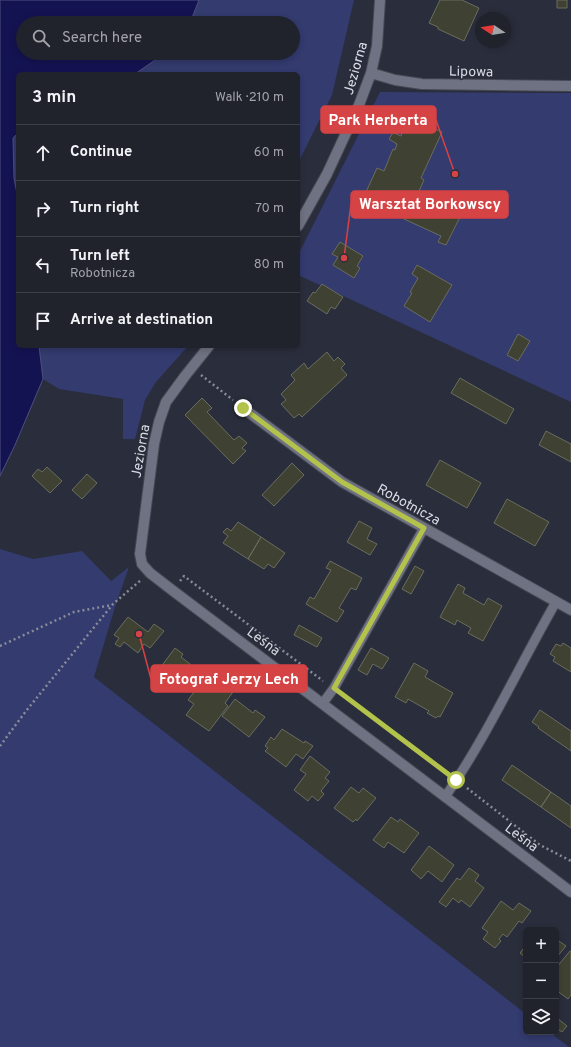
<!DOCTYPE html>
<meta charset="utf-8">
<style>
:root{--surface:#20222c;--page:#2d2f38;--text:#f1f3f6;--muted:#a2a4a9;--line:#3d3f48}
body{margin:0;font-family:Overpass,sans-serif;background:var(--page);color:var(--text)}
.controls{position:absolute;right:12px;bottom:12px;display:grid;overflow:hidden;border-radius:6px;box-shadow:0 2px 6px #0003}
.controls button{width:36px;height:36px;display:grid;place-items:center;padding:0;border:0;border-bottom:1px solid var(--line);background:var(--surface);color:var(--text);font:20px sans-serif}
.compass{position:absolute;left:475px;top:12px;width:36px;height:36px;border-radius:50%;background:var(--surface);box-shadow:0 2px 6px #0003;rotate:282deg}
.stop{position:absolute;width:12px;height:12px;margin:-9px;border:3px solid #b3c24b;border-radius:50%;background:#fff}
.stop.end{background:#b3c24b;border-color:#fff;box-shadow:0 1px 4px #0008}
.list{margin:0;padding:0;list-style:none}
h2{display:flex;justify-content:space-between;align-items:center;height:52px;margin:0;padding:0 16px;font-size:17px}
h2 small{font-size:13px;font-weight:400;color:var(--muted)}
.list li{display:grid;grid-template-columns:26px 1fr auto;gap:12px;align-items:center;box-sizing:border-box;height:56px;padding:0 16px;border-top:1px solid var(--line)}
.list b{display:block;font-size:15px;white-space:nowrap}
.list p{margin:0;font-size:13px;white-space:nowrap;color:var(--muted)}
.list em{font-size:13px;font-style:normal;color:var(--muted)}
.icon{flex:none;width:22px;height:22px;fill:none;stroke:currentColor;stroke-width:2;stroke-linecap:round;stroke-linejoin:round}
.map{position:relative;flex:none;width:571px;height:1047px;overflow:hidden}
.search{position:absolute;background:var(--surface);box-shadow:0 2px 6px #0003;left:16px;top:16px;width:284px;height:44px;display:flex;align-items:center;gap:10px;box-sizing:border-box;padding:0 14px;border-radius:22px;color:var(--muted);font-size:15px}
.panel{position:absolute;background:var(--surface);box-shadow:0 2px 6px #0003;left:16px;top:72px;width:284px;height:276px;border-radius:6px}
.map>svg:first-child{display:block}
.green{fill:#333b6f}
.water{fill:#141352;stroke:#4f4f7e}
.building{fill:#3f4232;stroke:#6a6d5d}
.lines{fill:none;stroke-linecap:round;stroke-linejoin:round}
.lane-casing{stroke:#464854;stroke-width:11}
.street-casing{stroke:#464854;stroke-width:12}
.path{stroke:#898c97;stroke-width:2.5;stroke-dasharray:2 3;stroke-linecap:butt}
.lane{stroke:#6f7282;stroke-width:9}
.street{stroke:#6f7282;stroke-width:10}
.route{stroke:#b3c24b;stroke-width:5}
.labels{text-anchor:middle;stroke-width:3;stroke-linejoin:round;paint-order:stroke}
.street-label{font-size:14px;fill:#d9dbe4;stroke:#2a2d3b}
.leader{fill:none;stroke:#d64344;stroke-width:1.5}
.callout-dot{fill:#d64344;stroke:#2a2d3b;stroke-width:1.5}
.callout{fill:#d64344;stroke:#d64344;stroke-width:1.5}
.callout-label{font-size:15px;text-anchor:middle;font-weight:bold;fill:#fff}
</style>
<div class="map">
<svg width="571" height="1047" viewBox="0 0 571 1047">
<rect width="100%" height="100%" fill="#2a2d3b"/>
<path class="green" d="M 199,0 L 354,0 L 332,95 L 298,163 L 298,74 L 135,74 L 165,53 L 293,53 L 293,23 L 190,23 Z
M 380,92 L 571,93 L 571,402 L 298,275 L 298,255 Z
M 18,133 L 18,199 L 14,178 L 13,138 Z
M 39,346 L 188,346 L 156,382 L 145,400 L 135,439 L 123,439 L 123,399 L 59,389 L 43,379 Z
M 0,549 L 33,559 L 82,551 L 111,581 L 129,567 L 115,607 L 94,677 L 526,1014 L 526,1032 L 549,1032 L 569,1047 L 0,1047 Z"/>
<path class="water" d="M 0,0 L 199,0 L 190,23 L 23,23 L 23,53 L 165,53 L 135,74 L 18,74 L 18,133 L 13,138 L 14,178 L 18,199 L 18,346 L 39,346 L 43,379 L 15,445 L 0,476 Z"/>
<path class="building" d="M 440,0 L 462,0 L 479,8 L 464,41 L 438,29 L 438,27 L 429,23 Z
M 557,0 L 567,0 L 567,8 L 557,8 Z
M 409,114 L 420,119 L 422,123 L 442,132 L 421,178 L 424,180 L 415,200 L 403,194 L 400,202 L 396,200 L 394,204 L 366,192 L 377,168 L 384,171 L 393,149 L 395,150 L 397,144 L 389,139 L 392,134 L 394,133 L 401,136 L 403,130 L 402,130 Z
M 412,201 L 448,218 L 451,213 L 460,217 L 446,245 L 438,242 L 441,236 L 404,219 Z
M 340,242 L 363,256 L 357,266 L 360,268 L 354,278 L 333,265 L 338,257 L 332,254 Z
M 417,265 L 452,285 L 430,322 L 404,306 L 412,293 L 410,292 L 418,278 L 412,274 Z
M 322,284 L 343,297 L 335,309 L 331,307 L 327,314 L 307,301 L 313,292 L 315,293 Z
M 518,334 L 530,341 L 518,361 L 507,355 Z
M 327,352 L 334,361 L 338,357 L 345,364 L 341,368 L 347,375 L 302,417 L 299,414 L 294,418 L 281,404 L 286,400 L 281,394 L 295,380 L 291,375 L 304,363 L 308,369 Z
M 460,378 L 514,409 L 506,424 L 451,393 Z
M 202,398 L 212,408 L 207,412 L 234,440 L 239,436 L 247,443 L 242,448 L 246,451 L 233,464 L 185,415 Z
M 546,431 L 571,444 L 571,462 L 539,445 Z
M 440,460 L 481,483 L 467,508 L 426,485 Z
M 292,463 L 304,475 L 274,506 L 262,495 Z
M 47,467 L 62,481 L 50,493 L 32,476 L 38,469 L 42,472 Z
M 87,474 L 97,483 L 82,499 L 72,490 Z
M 507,499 L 549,522 L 535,546 L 494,523 Z
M 359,521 L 372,528 L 367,539 L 377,544 L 370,555 L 347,542 Z
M 238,522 L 261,537 L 248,559 L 223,543 L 228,536 L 223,532 L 227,528 L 231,531 Z
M 261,537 L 285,553 L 274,568 L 268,564 L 264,569 L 248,559 Z
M 330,561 L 362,578 L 356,590 L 351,588 L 339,608 L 344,611 L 337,622 L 306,604 L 310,597 L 314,599 L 331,570 L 326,568 Z
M 415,566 L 424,571 L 411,594 L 402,589 Z
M 458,584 L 465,588 L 463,593 L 484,605 L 488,598 L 502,606 L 483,641 L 468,633 L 471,628 L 457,620 L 455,625 L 440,617 Z
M 128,617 L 148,632 L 154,624 L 164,631 L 150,648 L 144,644 L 138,653 L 124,642 L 120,647 L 115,644 L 119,638 L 114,635 Z
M 299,625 L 322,638 L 317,647 L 294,635 Z
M 563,643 L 571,648 L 571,672 L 553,661 L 555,657 L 550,654 L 556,644 L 561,646 Z
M 175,648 L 183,654 L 181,657 L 190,664 L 171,688 L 154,676 Z
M 371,648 L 389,658 L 382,669 L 373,664 L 367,675 L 358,670 Z
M 414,663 L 428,671 L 425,677 L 453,693 L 440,717 L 438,716 L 436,718 L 427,713 L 429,711 L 408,699 L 406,703 L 395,697 Z
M 215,673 L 235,689 L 225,703 L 228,706 L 209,731 L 186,715 L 194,704 L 188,700 L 197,688 L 195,687 L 200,681 L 201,682 L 206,675 Z
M 235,699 L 253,713 L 255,710 L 265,717 L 249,737 L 222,716 Z
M 540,710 L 571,731 L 571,751 L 538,728 L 539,727 L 532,722 Z
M 282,729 L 304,743 L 305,741 L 313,746 L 303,759 L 296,754 L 286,767 L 265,751 L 268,748 L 265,746 L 271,737 L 274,740 Z
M 310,756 L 330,772 L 325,778 L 329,781 L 321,791 L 324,794 L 318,801 L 312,796 L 308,801 L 294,790 L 306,774 L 300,770 Z
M 512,765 L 551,792 L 541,807 L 502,780 Z
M 351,787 L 359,793 L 363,788 L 376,798 L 357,821 L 356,819 L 353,822 L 334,808 Z
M 551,792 L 571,806 L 571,828 L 541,807 Z
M 391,817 L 398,822 L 400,819 L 419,833 L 404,853 L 388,842 L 384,848 L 373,840 Z
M 429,846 L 454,865 L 442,882 L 428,871 L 421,879 L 411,870 Z
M 469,868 L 479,875 L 475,881 L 484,888 L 470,907 L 461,900 L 459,903 L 453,898 L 446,907 L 439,902 L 457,878 L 460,880 Z
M 501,901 L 513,910 L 519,903 L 531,911 L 522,923 L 519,921 L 507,937 L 503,934 L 499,939 L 501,941 L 495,948 L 483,939 L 488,932 L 482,928 Z
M 556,939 L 566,946 L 556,958 Z
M 526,945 L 526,958 L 520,953 Z
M 570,951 L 571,951 L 571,995 L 568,999 L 556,990 L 556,968 Z
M 557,1018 L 567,1026 L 562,1032 L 556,1028 Z"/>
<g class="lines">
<defs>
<path id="lane" d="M 323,703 L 334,688 L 424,528
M 445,797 C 488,735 519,666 556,602"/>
<path id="street" d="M 371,73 L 395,80 L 422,84 L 571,86
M 298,226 L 327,174 L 359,105 L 371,73 L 377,46 L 380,0
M 209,346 L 185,376 L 166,402 L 159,422 L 154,444 L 140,554 L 142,564 L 150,573 L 172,590 L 571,892
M 243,408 L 342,482 L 571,610"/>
</defs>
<use href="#lane" class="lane-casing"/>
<use href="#street" class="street-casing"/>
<path class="path" d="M 201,375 L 233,400
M 180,581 L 184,576 L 323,681
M 0,646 L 74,612 L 112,605
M 343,696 L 447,773
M 0,746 L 26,711 L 113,604 L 141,580
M 467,788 L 540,845 L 571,861"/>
<use href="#lane" class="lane"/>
<use href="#street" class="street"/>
</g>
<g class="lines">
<path class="route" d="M 243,408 L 342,482 L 424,528 L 334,688 L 456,780"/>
</g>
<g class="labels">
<g class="street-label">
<text transform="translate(355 68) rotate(-74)" y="5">Jeziorna</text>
<text transform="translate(471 71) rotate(1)" y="5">Lipowa</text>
<text transform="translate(140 451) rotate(-80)" y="5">Jeziorna</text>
<text transform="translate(409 504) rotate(29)" y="5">Robotnicza</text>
<text transform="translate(264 641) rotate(37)" y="5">Leśna</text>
<text transform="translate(522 837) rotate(37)" y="5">Leśna</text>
</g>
</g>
<path class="leader" d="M455 174L436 120M344 258L351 204M139 634L151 679"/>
<g class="callout-dot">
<circle cx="455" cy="174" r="4"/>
<circle cx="344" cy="258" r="4"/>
<circle cx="139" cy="634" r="4"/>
</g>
<g class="callout">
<rect x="321" y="106" width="115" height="27" rx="4"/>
<rect x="351" y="191" width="157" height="27" rx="4"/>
<rect x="151" y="665" width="156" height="27" rx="4"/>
</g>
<g class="callout-label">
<text x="378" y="125">Park Herberta</text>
<text x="430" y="209">Warsztat Borkowscy</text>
<text x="229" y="684">Fotograf Jerzy Lech</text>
</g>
</svg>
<div class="controls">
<button>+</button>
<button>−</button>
<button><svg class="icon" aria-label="layers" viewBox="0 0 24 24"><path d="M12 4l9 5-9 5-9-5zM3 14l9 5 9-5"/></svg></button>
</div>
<svg class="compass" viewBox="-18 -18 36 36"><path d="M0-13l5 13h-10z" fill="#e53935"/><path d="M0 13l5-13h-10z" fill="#a2a4a9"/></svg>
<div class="stop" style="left:456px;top:780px"></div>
<div class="stop end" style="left:243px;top:408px"></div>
<div class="search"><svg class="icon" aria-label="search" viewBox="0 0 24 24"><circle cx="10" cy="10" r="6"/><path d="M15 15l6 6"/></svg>Search here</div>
<section class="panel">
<h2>3 min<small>Walk · 210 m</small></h2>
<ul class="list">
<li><svg class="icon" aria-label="ahead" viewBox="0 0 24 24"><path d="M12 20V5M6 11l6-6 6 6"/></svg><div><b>Continue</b></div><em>60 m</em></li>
<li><svg class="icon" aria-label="right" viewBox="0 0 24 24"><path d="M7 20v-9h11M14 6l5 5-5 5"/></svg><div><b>Turn right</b></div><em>70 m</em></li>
<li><svg class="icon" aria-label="left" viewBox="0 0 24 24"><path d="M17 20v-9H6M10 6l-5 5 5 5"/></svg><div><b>Turn left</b><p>Robotnicza</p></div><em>80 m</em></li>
<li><svg class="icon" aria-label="arrive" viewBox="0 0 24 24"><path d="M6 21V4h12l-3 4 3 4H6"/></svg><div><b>Arrive at destination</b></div></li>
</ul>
</section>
</div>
